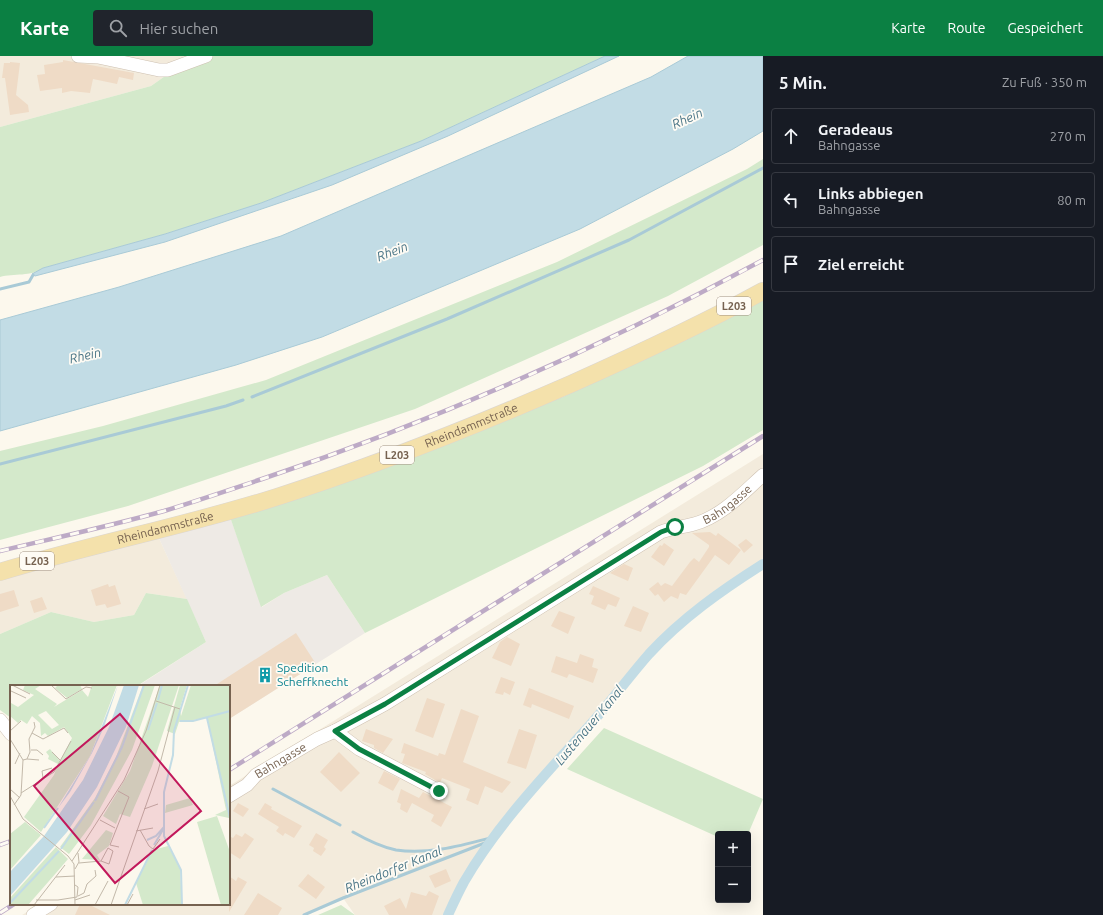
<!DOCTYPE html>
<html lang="de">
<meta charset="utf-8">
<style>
:root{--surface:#171b24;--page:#20242c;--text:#f1f3f6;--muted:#9ea1a6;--line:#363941;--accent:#0b8043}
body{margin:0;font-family:Ubuntu,sans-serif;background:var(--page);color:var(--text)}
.controls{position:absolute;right:12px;bottom:12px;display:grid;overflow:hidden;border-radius:4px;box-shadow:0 4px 16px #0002}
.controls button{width:36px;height:36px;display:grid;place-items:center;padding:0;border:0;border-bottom:1px solid var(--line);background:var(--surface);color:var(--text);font:20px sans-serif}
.stop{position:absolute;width:12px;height:12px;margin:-9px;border:3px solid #0b8043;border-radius:50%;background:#fff}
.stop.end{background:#0b8043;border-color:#fff;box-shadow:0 1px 4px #0008}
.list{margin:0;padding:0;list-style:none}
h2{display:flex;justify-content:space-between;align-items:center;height:52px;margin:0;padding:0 16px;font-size:17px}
h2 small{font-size:13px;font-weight:400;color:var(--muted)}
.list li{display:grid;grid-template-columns:26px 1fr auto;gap:12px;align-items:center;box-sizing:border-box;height:56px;margin:0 8px 8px;padding:0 8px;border:1px solid var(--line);border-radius:4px}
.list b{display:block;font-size:15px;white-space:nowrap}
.list p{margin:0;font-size:13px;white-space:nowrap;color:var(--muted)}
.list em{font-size:13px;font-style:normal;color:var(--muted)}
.icon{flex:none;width:22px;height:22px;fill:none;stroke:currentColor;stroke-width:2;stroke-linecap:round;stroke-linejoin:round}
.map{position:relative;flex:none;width:763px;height:859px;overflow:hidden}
header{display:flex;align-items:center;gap:24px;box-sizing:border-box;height:56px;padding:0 20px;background:var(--accent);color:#fff}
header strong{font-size:19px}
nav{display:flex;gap:22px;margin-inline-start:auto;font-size:14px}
.search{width:280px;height:36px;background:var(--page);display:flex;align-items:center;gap:10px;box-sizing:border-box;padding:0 14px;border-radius:4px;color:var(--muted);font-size:15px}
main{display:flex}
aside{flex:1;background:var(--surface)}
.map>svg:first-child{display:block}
.residential{fill:#f3ebdc}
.industrial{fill:#eeeae5}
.green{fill:#d4e9cb}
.water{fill:#c2dce5;stroke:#a9cad6}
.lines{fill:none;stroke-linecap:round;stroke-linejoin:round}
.stream{stroke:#a9cad6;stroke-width:3}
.canal{stroke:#c2dce5;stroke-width:10}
.building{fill:#efdbc6}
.minor-casing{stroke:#cec1b2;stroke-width:14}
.major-casing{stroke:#dbd6d2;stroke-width:18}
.minor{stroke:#fff;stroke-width:13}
.major{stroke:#f4e1ab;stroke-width:17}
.rail-casing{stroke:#bdaac6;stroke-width:4.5}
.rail{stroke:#fefbf4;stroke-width:3;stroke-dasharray:9;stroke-linecap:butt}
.route{stroke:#0b8043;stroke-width:5}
.labels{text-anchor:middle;stroke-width:3.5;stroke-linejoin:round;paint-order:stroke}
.shield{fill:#fefbf4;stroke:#9f9081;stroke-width:1}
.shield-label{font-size:11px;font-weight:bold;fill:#766250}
.street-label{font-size:12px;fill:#766250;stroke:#fefbf4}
.culture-label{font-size:12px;fill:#0d838f;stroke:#fefbf4;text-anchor:start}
.water-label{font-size:13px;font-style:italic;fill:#4b7687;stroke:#fefbf4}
.inset-river{fill:none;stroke:#c2dce5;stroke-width:2}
.inset-road{fill:none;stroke:#c2b8a9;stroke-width:1}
.view{fill:#c2185b;fill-opacity:0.15;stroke:#c2185b;stroke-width:2}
.inset-edge{fill:none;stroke:#766250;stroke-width:2}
</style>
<header>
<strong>Karte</strong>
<div class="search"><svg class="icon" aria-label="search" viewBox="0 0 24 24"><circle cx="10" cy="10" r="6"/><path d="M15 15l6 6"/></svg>Hier suchen</div>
<nav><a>Karte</a><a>Route</a><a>Gespeichert</a></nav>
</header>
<main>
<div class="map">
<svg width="763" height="859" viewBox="0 0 763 859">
<rect width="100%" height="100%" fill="#fcf8ed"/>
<path class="residential" d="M 0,0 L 218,0 L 168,18 L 151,30 L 0,71 Z
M 763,398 L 763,508 L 729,530 L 685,564 L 650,598 L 596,662 L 534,732 L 490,785 L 463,827 L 448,859 L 355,859 L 343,842 L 304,859 L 22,859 L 41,848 L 229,848 L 229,730 Z
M 158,480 L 187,543 L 146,537 L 134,559 L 94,566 L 51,556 L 0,578 L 0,521 Z"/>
<path class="industrial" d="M 229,458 L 262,551 L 284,537 L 327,519 L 365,577 L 229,663 L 229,630 L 138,630 L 206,586 L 158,480 Z"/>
<path class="green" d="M 205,0 L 605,0 L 421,85 L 261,147 L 165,178 L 43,212 C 31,221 14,217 0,221 L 0,71 L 151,30 L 168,18 Z
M 763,103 L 763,189 L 668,240 L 415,353 L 128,450 L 0,484 L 0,395 L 103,370 L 266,324 L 557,206 L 747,113 Z
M 763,241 L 763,374 L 703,410 L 365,577 L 327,519 L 284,537 L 261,551 L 229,458 L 414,398 L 563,341 Z
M 146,537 L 187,543 L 206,586 L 137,630 L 11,630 L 11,662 L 0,654 L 0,578 L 51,556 L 94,566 L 134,559 Z
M 604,672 L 763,743 L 748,778 L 718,778 L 718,781 L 567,713 Z
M 341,849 L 355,859 L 318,859 Z"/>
<path class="water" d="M 605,0 L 619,0 L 448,80 L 332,129 L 165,186 L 35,220 L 32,218 L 43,212 L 165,178 L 261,147 L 421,85 Z
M 688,0 L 763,0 L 763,75 L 733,93 L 580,173 L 322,281 L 236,309 L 0,375 L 0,264 L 119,231 L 281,180 L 651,21 Z"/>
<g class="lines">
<path class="stream" d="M 0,233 L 29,226 L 33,219
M 252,341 L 447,263 L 629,184 L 763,112
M 0,408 L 226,350 L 243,344
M 273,733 L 340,769
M 353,776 C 367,784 381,791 396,794 C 429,799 463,789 494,781
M 304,859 L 343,842 L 490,785"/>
<path class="canal" d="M 448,859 C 453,848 458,837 464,826 C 497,769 544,720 589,670 C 610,647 628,622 649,598 C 682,562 722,534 763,508"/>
</g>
<path class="building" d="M 63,4 L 134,17 L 133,24 L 119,21 L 117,28 L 93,23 L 90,37 L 71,35 L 62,37 L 62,32 L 40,35 L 37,19 L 45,18 L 44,9 L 63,6 Z
M 10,6 L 20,7 L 16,39 L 28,49 L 29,56 L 10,59 L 5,22 L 2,22 L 4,7 L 10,7 Z
M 710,476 L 716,480 L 718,477 L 741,494 L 729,509 L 715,499 L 686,539 L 680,537 L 678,543 L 671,540 L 664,546 L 658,538 L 655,540 L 649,533 L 658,526 L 661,530 L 665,527 L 672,530 L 690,506 L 694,502 L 699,506 L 709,491 L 709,489 L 692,477 Z
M 746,483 L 753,489 L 744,497 L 738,489 Z
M 664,487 L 674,494 L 664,510 L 651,501 L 660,489 L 662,490 Z
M 624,508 L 633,512 L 628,525 L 610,517 Z
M 108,528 L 109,531 L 115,529 L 121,548 L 107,552 L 105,548 L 96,550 L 91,534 Z
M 593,530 L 620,542 L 616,551 L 608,548 L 605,554 L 591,548 L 594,540 L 589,538 Z
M 14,534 L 19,550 L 0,556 L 0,538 Z
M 42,541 L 47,553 L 34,557 L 30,545 Z
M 633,550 L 649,557 L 641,576 L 624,570 Z
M 559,555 L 575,561 L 568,578 L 551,570 Z
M 296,577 L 316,608 L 229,663 L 229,630 L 214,630 Z
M 507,581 L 520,588 L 511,610 L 492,602 L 500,586 Z
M 580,598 L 594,603 L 592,611 L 598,613 L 593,627 L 569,618 L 567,622 L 551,616 L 556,600 L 577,607 Z
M 501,621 L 515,626 L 510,639 L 504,636 L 503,639 L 495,637 Z
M 529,632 L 574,650 L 569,663 L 532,648 L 531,652 L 523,649 Z
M 427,642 L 445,648 L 433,682 L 415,675 Z
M 461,653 L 479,660 L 463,706 L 511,726 L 502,737 L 485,730 L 478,749 L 466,744 L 470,733 L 442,722 L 440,727 L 425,718 L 426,716 L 402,707 L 405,698 L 401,697 L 404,687 L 438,700 L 439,697 L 445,699 Z
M 366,673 L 393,683 L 383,697 L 374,692 L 374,689 L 362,685 Z
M 519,673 L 537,679 L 526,713 L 507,707 Z
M 339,696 L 360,717 L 341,736 L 320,716 Z
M 384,715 L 400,723 L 393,735 L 378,727 Z
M 401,733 L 419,742 L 423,736 L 452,751 L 441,771 L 431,765 L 434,759 L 412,747 L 407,757 L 400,753 L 401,748 L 397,746 Z
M 238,747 L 249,753 L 243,761 L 233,755 Z
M 265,747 L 272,751 L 271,753 L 302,770 L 294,782 L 285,777 L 283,780 L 276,775 L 279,771 L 258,758 Z
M 245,777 L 254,783 L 240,803 L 229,796 L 229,780 L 233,782 L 236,778 L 242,781 Z
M 316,777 L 328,784 L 324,791 L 326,793 L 321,800 L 313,795 L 314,792 L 309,789 Z
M 446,813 L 451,825 L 435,832 L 429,820 Z
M 308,818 L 325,831 L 316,843 L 298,830 Z
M 229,820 L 236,825 L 238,821 L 247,826 L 229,856 Z
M 429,835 L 439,840 L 432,859 L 389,859 L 384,850 L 400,842 L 406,853 L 411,836 L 426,840 Z
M 258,837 L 282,852 L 278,859 L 244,859 Z
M 80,848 L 93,848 L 92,850 L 110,859 L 75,859 Z"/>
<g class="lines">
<defs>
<g id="minor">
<path d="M 78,0 L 98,1 L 159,14 L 168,14 L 206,0"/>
<path d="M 0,664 L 11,678"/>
<path d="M 335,675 L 359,693 L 439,735"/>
<path id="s1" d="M 229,740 L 247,729 L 256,719 L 317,683 L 335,675 L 385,648 L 661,476 C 672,472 683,471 694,468 C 721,461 743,437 763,419"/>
<path d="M 33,859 L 51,848"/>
</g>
<g id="major">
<path id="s2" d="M 0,516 C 92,488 186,470 277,441 C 377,409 475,370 571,328 C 636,299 701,269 763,235"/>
</g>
</defs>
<use href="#minor" class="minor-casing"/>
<use href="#major" class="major-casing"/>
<use href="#minor" class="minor"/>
<use href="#major" class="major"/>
<defs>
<path id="rail" d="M 0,495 C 55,482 110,470 164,455 C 197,445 229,434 262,423 C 435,365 602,291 763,204
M 229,714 L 763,380
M 0,789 L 11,785
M 0,857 L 14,848"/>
</defs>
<use href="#rail" class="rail-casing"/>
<use href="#rail" class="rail"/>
</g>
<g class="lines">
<path class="route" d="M 439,735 L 359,693 L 335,675 L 385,648 L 661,476 L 675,471"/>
</g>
<defs>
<symbol id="building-bare" viewBox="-9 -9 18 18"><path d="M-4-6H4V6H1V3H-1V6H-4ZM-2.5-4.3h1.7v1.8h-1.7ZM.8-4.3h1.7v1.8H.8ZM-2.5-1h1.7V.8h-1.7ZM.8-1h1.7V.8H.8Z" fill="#0f9aa8" stroke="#fefbf4" stroke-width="2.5" paint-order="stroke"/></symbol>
</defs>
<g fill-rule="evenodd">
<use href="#building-bare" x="254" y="608" width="22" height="22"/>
</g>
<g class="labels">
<g class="shield">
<rect x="717" y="241" width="34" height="18" rx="3"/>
<rect x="380" y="390" width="34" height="18" rx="3"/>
<rect x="20" y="496" width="34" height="18" rx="3"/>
</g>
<g class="shield-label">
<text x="734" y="254">L203</text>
<text x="397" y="403">L203</text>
<text x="37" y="509">L203</text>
</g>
<g class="street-label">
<text dy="4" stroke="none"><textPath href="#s2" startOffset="494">Rheindammstraße</textPath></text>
<text dy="4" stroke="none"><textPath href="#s1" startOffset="580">Bahngasse</textPath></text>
<text dy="4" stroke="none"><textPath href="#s2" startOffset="171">Rheindammstraße</textPath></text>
<text dy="4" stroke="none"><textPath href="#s1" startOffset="63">Bahngasse</textPath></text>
</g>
<g class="culture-label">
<text x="277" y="616">Spedition<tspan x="277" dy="14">Scheffknecht</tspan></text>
</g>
<g class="water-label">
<text transform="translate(687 62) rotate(-25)" y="5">Rhein</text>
<text transform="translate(392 195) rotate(-21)" y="5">Rhein</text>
<text transform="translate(85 299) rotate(-13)" y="5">Rhein</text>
<text transform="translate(589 669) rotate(-50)" y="5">Lustenauer Kanal</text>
<text transform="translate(393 813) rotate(-22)" y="5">Rheindorfer Kanal</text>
</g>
</g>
<g transform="translate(10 629)">
<rect width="220" height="220" fill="#fcf8ed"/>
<path d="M 15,0 L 31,0 L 25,4 L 47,19 L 44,22 L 72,5 L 78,12 L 82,0 L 107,0 L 80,71 L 31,147 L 14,132 L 44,90 L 48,79 L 38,74 L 39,71 L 36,67 L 40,64 L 50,76 L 62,53 L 54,42 L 38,51 L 35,48 L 31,51 L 30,38 L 22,31 L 17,39 L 11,35 L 8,38 L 0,31 L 1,18 L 8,22 L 24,10 L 13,5 ZM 36,26 L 49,40 L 42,44 L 28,30 ZM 48,0 L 70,0 L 72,4 L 57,13 L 45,3 ZM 133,0 L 145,0 L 122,65 L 81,140 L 59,169 L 50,162 L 85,113 L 106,72 ZM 150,0 L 169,0 L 142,81 L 120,132 L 110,129 L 106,139 L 93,131 L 120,86 ZM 170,0 L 177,0 L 170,23 L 171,31 L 181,0 L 220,0 L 219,133 L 205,130 L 216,125 L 197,33 L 169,37 L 165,49 L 157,46 ZM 180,113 L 183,120 L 155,128 L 156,120 ZM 207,131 L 220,167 L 220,220 L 211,220 L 187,137 ZM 15,137 L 31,150 L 0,185 L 0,149 ZM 96,145 L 103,148 L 99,161 L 87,170 L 90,175 L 72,174 ZM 158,161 L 170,183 L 172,220 L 133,220 L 126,198 L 143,165 ZM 46,162 L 58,174 L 46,188 L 18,220 L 0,220 L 0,213 Z" fill="#d4e9cb" fill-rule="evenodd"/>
<path d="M 108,0 L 94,42 L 82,68 L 60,107 L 48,123 L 80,71 ZM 114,0 L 129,0 L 116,42 L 87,102 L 57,147 L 0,211 L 0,187 L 34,151 L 73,95 L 99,42 Z" fill="#c2dce5"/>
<path class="inset-river" d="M 148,15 L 152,0M 197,33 L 220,133M 170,36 L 183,36 L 220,26M 138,45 L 147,18M 85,116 L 112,62 L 134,0M 34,143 L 48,123M 137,155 L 146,151 L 154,142M 144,160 L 154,143M 51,164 L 84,117M 0,218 L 49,166M 115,220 L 142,165M 172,220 L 171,185 L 154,151 L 154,107 L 163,70 L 164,46 L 178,0"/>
<path class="inset-road" d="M 2,0 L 20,9M 41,0 L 56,14 L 76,2 L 82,3M 1,6 L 16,13M 146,16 L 170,24M 0,46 L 11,36M 22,48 L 33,54 L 54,43 L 58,48M 0,54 L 13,75 L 11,110 L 4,120M 21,65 L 27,65 L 33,70M 42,67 L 51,76M 17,74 L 29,75M 13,75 L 17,74 L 20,67 L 19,54 L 25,42 L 24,37M 5,79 L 10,68M 33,93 L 32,86 L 42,83M 0,104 L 10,113M 108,106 L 119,112 L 100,160 L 109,162M 11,108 L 44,87 L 61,56M 0,111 L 13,134 L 58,171 L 64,179 L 65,220M 134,124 L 148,119M 90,135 L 105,143M 130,145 L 139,161 L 143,164 L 150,154M 126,146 L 143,143M 62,176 L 114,95 L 136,46 L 150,0M 91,176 L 99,179 L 103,166 L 98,163M 91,176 L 98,163M 69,178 L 91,176M 65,184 L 69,177 L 68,168M 46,192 L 65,191M 68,211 L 74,208 L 77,199 L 86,191 L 85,185M 26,215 L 48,215 L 67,212 L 68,202 L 65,200M 65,215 L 80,210M 24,220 L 55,180M 85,220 L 98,196M 101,220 L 148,86 L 165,22M 117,220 L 123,209"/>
<path class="view" d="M 110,29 L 191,126 L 105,198 L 24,101 Z"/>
<rect width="220" height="220" class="inset-edge"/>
</g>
</svg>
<div class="controls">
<button>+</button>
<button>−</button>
</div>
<div class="stop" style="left:675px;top:471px"></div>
<div class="stop end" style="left:439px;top:735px"></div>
</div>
<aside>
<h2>5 Min.<small>Zu Fuß · 350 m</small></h2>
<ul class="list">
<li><svg class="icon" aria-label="ahead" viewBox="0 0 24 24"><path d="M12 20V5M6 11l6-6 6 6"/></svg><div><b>Geradeaus</b><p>Bahngasse</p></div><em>270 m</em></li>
<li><svg class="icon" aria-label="left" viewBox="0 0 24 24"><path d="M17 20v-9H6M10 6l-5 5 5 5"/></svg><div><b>Links abbiegen</b><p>Bahngasse</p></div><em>80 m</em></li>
<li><svg class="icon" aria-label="arrive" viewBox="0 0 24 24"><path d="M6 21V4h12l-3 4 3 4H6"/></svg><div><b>Ziel erreicht</b></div></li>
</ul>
</aside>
</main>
